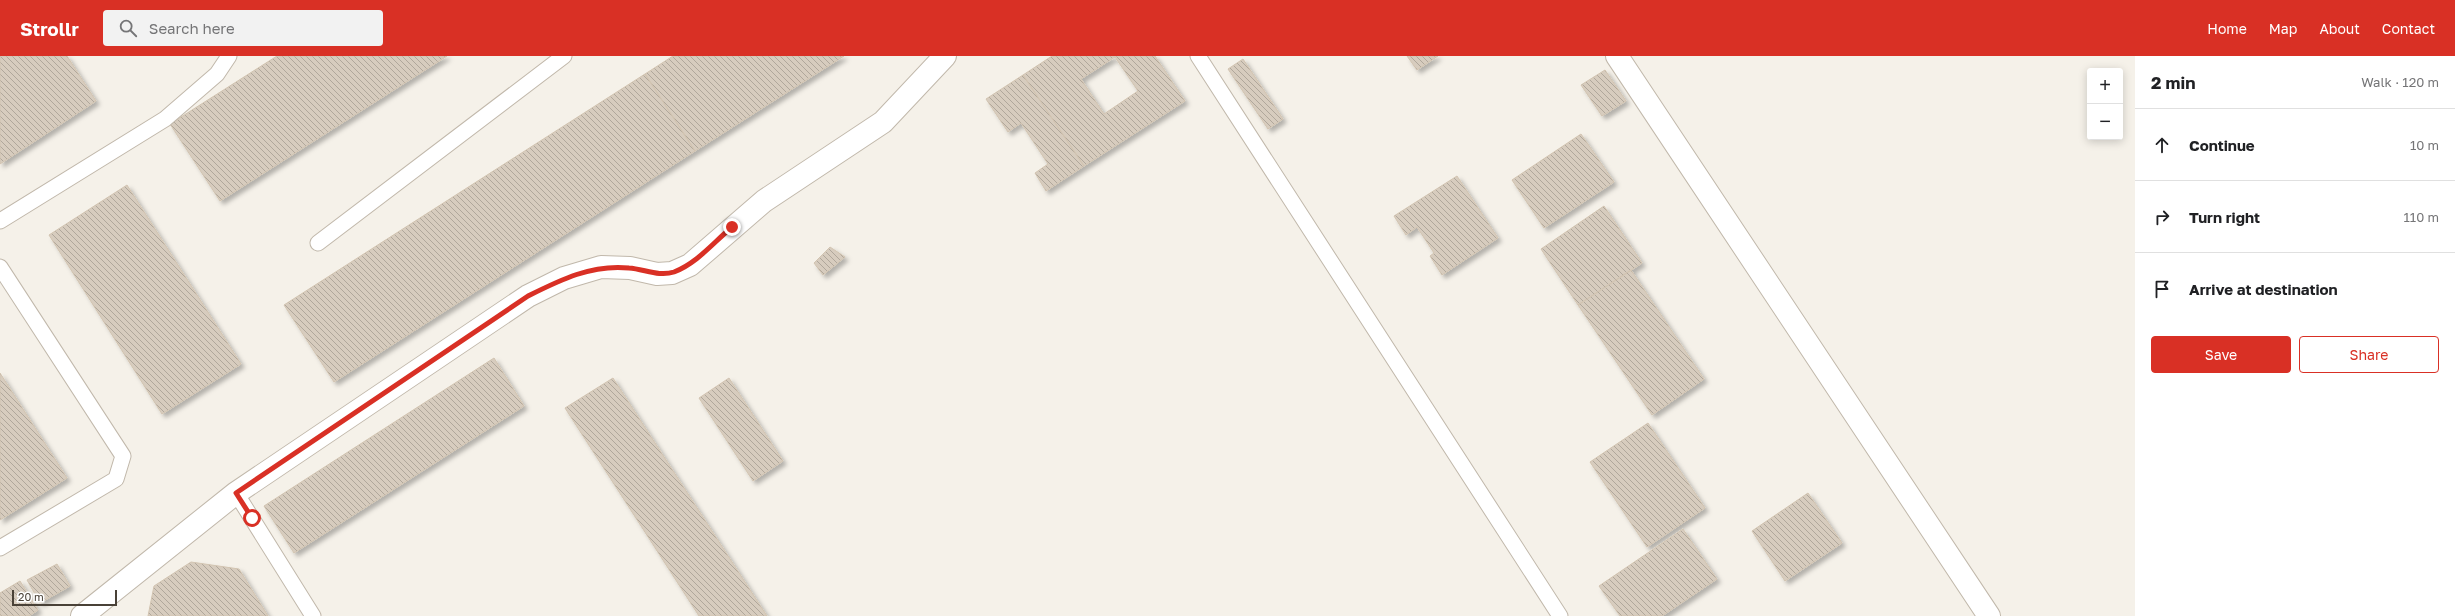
<!DOCTYPE html>
<meta charset="utf-8">
<style>
:root{--surface:#fff;--page:#f2f2f2;--text:#202124;--muted:#757577;--line:#e0e0e0;--accent:#d93025}
body{margin:0;font-family:"Golos Text",sans-serif;background:var(--page);color:var(--text)}
.controls{position:absolute;right:12px;top:12px;display:grid;overflow:hidden;border-radius:4px;box-shadow:0 2px 10px #0003}
.controls button{width:36px;height:36px;display:grid;place-items:center;padding:0;border:0;border-bottom:1px solid var(--line);background:var(--surface);color:var(--text);font:20px sans-serif}
.scale{position:absolute;left:12px;bottom:10px;width:105px;box-sizing:border-box;padding-left:4px;border:2px solid #494137;border-top:0;font-size:11px;line-height:14px;white-space:nowrap;color:#494137;-webkit-text-stroke:3px #fff;paint-order:stroke}
.stop{position:absolute;width:12px;height:12px;margin:-9px;border:3px solid #d93025;border-radius:50%;background:#fff}
.stop.end{background:#d93025;border-color:#fff;box-shadow:0 1px 4px #0008}
.list{margin:0;padding:0;list-style:none}
h2{display:flex;justify-content:space-between;align-items:center;height:52px;margin:0;padding:0 16px;font-size:17px}
h2 small{font-size:13px;font-weight:400;color:var(--muted)}
.list li{display:grid;grid-template-columns:26px 1fr auto;gap:12px;align-items:center;box-sizing:border-box;height:72px;padding:0 16px;border-top:1px solid var(--line)}
.list b{display:block;font-size:15px;white-space:nowrap}
.list em{font-size:13px;font-style:normal;color:var(--muted)}
.actions{display:flex;gap:8px;padding:12px 16px}
.actions a{flex:1;padding:9px 0;border:1px solid var(--accent);border-radius:4px;text-align:center;font-size:14px;color:var(--accent)}
.actions .main{background:var(--accent);color:#fff}
.icon{flex:none;width:22px;height:22px;fill:none;stroke:currentColor;stroke-width:2;stroke-linecap:round;stroke-linejoin:round}
.map{position:relative;flex:none;width:2135px;height:560px;overflow:hidden}
header{display:flex;align-items:center;gap:24px;box-sizing:border-box;height:56px;padding:0 20px;background:var(--accent);color:#fff}
header strong{font-size:19px}
nav{display:flex;gap:22px;margin-inline-start:auto;font-size:14px}
.search{width:280px;height:36px;background:var(--page);display:flex;align-items:center;gap:10px;box-sizing:border-box;padding:0 14px;border-radius:4px;color:var(--muted);font-size:15px}
main{display:flex}
aside{flex:1;background:var(--surface)}
.map>svg:first-child{display:block}
.building{fill:url(#building-back-hatch);stroke:#d2c4b1;fill-rule:evenodd;filter:url(#shadow)}
.lines{fill:none;stroke-linecap:round;stroke-linejoin:round}
.lane-casing{stroke:#c1b8ab;stroke-width:17}
.street-casing{stroke:#c1b8ab;stroke-width:24}
.lane{stroke:#fff;stroke-width:15}
.street{stroke:#fff;stroke-width:22}
.route{stroke:#d93025;stroke-width:5}
</style>
<header>
<strong>Strollr</strong>
<div class="search"><svg class="icon" aria-label="search" viewBox="0 0 24 24"><circle cx="10" cy="10" r="6"/><path d="M15 15l6 6"/></svg>Search here</div>
<nav><a>Home</a><a>Map</a><a>About</a><a>Contact</a></nav>
</header>
<main>
<div class="map">
<svg width="2135" height="560" viewBox="0 0 2135 560">
<defs>
<pattern id="building-back-hatch" width="6" height="6" patternUnits="userSpaceOnUse"><rect width="6" height="6" fill="#d7ccbe"/><path d="M-1 5l2 2M0 0l6 6M5-1l2 2" fill="none" stroke="#b0a79b"/></pattern>
<filter id="shadow"><feDropShadow dx="3.5" dy="3.5" stdDeviation="2" flood-color="#0004"/></filter>
</defs>
<rect width="100%" height="100%" fill="#f5f1e9"/>
<path class="building" d="M 0,0 L 67,0 L 96,45 L 0,108 Z
M 277,0 L 447,0 L 220,145 L 170,68 Z
M 673,0 L 844,0 L 695,95 L 645,18 Z
M 1052,0 L 1155,0 L 1185,45 L 1084,110 L 1023,19 ZM 1115,1 L 1138,35 L 1104,58 L 1081,23 Z
M 1407,0 L 1438,0 L 1417,14 Z
M 1243,3 L 1283,63 L 1268,73 L 1228,13 Z
M 1605,14 L 1626,45 L 1602,60 L 1581,29 Z
M 645,18 L 695,95 L 334,326 L 284,249 Z
M 1023,19 L 1084,110 L 1046,135 L 1035,117 L 1048,108 L 1021,67 L 1008,76 L 986,43 Z
M 1581,78 L 1614,126 L 1544,172 L 1512,124 Z
M 1457,120 L 1498,182 L 1442,219 L 1430,200 L 1434,197 L 1417,171 L 1406,179 L 1394,160 Z
M 127,129 L 241,308 L 162,358 L 49,179 Z
M 1604,150 L 1642,207 L 1578,249 L 1541,193 Z
M 830,191 L 845,201 L 823,219 L 814,207 Z
M 1631,214 L 1704,323 L 1652,359 L 1578,249 Z
M 494,302 L 524,350 L 294,497 L 264,450 Z
M 0,317 L 67,422 L 0,464 Z
M 613,322 L 767,560 L 699,560 L 565,352 Z
M 729,322 L 783,405 L 753,425 L 699,342 Z
M 1648,367 L 1705,452 L 1647,491 L 1590,406 Z
M 1808,437 L 1842,487 L 1785,525 L 1752,475 Z
M 1683,473 L 1717,523 L 1662,560 L 1620,560 L 1599,530 Z
M 191,506 L 239,513 L 268,560 L 148,560 L 154,530 Z
M 57,508 L 70,530 L 40,547 L 27,524 Z
M 20,525 L 38,554 L 29,560 L 0,560 L 0,537 Z"/>
<g class="lines">
<defs>
<path id="lane" d="M 1198,0 L 1560,560
M 0,165 L 165,63 L 217,18 L 229,0
M 318,187 L 564,0
M 0,211 L 123,400 L 116,423 L 0,492
M 236,437 L 313,560"/>
<path id="street" d="M 1617,0 L 1989,560
M 82,560 L 236,437 L 528,240 L 564,222 L 601,211 L 630,212 L 657,218 L 672,217 L 690,209 L 764,145 L 883,66 L 945,0"/>
</defs>
<use href="#lane" class="lane-casing"/>
<use href="#street" class="street-casing"/>
<use href="#lane" class="lane"/>
<use href="#street" class="street"/>
</g>
<g class="lines">
<path class="route" d="M 252,462 L 236,437 L 528,240 C 560,224 592,208 629,212 C 644,213 659,221 674,216 C 697,207 713,187 732,171"/>
</g>
</svg>
<div class="controls">
<button>+</button>
<button>−</button>
</div>
<div class="scale">20 m</div>
<div class="stop" style="left:252px;top:462px"></div>
<div class="stop end" style="left:732px;top:171px"></div>
</div>
<aside>
<h2>2 min<small>Walk · 120 m</small></h2>
<ul class="list">
<li><svg class="icon" aria-label="ahead" viewBox="0 0 24 24"><path d="M12 20V5M6 11l6-6 6 6"/></svg><div><b>Continue</b></div><em>10 m</em></li>
<li><svg class="icon" aria-label="right" viewBox="0 0 24 24"><path d="M7 20v-9h11M14 6l5 5-5 5"/></svg><div><b>Turn right</b></div><em>110 m</em></li>
<li><svg class="icon" aria-label="arrive" viewBox="0 0 24 24"><path d="M6 21V4h12l-3 4 3 4H6"/></svg><div><b>Arrive at destination</b></div></li>
</ul>
<div class="actions"><a class="main">Save</a><a>Share</a></div>
</aside>
</main>
